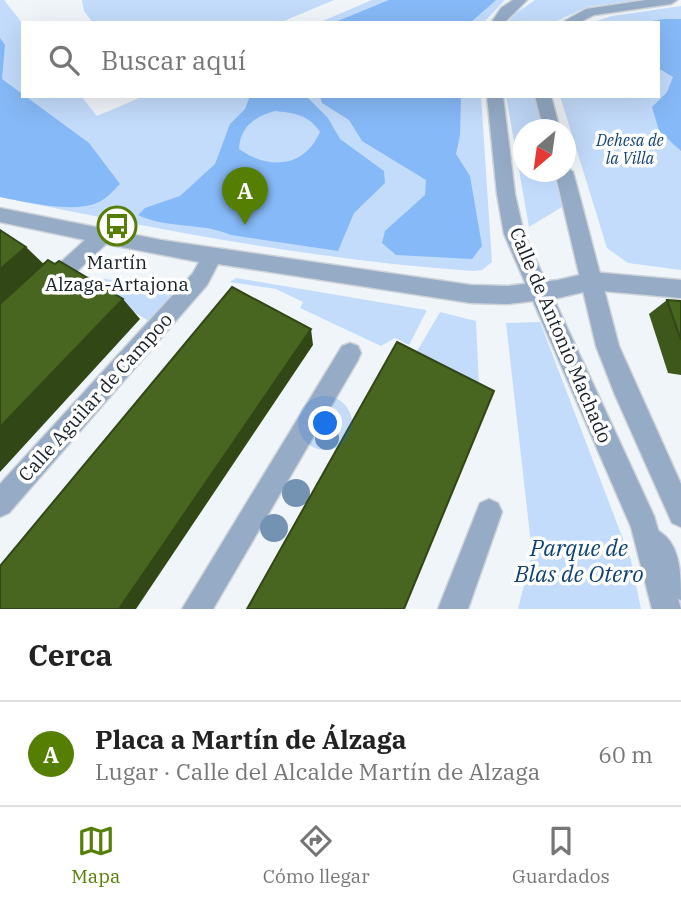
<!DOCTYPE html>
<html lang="es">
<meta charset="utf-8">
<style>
:root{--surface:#fff;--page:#f6f6f6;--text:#222;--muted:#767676;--line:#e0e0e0;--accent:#547f03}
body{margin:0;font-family:"IBM Plex Serif",serif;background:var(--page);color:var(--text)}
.compass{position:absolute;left:513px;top:119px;width:63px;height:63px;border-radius:50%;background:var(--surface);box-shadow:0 7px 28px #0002;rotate:209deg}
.you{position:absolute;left:326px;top:424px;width:24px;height:24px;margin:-18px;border:5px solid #fff;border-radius:50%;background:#1a73e8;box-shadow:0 0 0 10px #1a73e833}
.badge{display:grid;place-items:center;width:46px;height:46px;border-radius:50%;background:var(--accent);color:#fff;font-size:23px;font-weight:700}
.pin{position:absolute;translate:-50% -58px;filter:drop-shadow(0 2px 4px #0008)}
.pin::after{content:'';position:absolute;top:37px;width:24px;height:21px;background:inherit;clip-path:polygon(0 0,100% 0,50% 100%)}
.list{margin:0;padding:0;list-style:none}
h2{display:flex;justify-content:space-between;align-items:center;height:91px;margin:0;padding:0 28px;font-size:30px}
h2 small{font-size:23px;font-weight:400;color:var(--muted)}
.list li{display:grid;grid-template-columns:46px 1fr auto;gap:21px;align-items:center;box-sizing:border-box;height:105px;padding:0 28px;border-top:2px solid var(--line)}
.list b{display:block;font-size:26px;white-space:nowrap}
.list p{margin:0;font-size:23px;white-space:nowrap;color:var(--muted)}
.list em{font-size:23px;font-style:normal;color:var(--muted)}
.icon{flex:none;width:38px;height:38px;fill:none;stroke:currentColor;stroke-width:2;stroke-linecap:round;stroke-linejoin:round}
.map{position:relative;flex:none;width:681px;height:609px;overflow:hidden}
.search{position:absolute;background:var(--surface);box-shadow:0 7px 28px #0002;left:21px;right:21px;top:21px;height:77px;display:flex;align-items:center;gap:18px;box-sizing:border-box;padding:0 24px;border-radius:0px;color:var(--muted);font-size:26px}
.sheet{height:196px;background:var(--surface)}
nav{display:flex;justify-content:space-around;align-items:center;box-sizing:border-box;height:98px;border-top:2px solid var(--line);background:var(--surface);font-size:19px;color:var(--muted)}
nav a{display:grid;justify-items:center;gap:4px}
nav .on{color:var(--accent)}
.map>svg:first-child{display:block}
.green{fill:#c3dcfb}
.forest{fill:#86b9f7;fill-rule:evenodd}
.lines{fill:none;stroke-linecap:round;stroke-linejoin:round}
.minor-casing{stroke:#cdd3d9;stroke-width:3}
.tertiary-casing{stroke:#cdd3d9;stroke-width:3}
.minor{fill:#95abc6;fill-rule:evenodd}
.tertiary{fill:#95abc6;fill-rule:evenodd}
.tree{fill:#7493b3}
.wall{fill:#3e581b}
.shaded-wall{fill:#324716}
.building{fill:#48661f;stroke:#324716;stroke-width:2}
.labels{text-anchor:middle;stroke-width:7;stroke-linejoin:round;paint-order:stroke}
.far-park-label{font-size:16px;font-style:italic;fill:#0e4279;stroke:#fff}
.poi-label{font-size:19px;fill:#161f29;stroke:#fff}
.street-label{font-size:19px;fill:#161f29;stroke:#fff}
.near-park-label{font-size:23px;font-style:italic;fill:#0e4279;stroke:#fff}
</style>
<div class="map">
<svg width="681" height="609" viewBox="0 0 681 609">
<rect width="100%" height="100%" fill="#f0f5fa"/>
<path class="green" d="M 0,0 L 4,0 L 23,24 L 23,96 L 81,96 L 97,116 L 144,96 L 481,96 L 492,262 L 482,270 L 473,271 C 313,260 156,229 0,197 Z
M 82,0 L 334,0 L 279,23 L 93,23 L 84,11 Z
M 372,0 L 505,0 L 483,23 L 318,23 Z
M 535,0 L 637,0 L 587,7 L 553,23 L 507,23 L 516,13 Z
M 681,6 L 681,270 L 628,263 L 607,248 L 560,96 L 658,96 L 658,23 L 590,23 L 612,16 Z
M 506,96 L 535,96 L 543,129 L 524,130 L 524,172 L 554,172 L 562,207 L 529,227 Z
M 85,276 L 166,288 L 172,292 L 171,298 L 149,321 L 79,280 Z
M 236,278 L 426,310 L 426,312 L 409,345 L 395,338 L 381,346 L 300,308 L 303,302 L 276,289 L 230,282 Z
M 440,312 L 476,321 L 479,386 L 416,353 Z
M 540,322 L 631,560 L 641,609 L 518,609 L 532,553 L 506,323 Z"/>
<path class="forest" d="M 389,0 L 496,0 L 470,23 L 333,23 Z
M 665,19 L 681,19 L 681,151 L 659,131 L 652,107 L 667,92 L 673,77 L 658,68 L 658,23 L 638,23 Z
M 0,38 L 5,45 L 2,79 L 89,143 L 120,184 C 114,190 106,199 99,202 C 73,214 26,202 0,197 Z
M 250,96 L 306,96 L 328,118 L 340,139 L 384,171 L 385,183 L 354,213 L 338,251 L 231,235 C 201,222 167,229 138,215 L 145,208 L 180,196 L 215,164 L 230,124 L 245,109 ZM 275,111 C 295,113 309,115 320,132 C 304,168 269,170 239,149 C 240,127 255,116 275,111 Z
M 320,96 L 461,96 L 460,135 L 456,154 L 470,176 L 482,246 L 472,259 L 396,255 L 382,243 L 385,231 L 425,195 L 426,180 L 362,141 L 349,120 L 322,103 Z"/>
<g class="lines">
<defs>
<path id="minor" d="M 0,208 L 161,240 L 471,285 L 507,286 L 558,280 L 592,272 L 681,280 L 681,298 L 592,290 L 558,298 L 507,304 L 471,303 L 218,264 L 207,285 L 9,513 L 0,517 L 0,484 L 193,273 L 199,262 L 106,244 L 54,293 L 47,296 L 40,293 L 37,287 L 40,281 L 85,240 L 0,222 Z
M 350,343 L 358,346 L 361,353 L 358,360 L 213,609 L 182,609 L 342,346 Z
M 489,499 L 498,503 L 502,512 L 468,609 L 438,609 L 480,503 Z
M 655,529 C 681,541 681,574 681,600 L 671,596 L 641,543 L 645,533 Z"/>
<path id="tertiary" d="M 513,0 L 527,0 L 504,23 L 491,23 L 501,8 Z
M 646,0 L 677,0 L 671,4 L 594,15 L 578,23 L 561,23 L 586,9 Z
M 487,96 L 503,96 L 515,194 L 524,234 L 654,516 L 681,609 L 652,609 L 631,527 L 504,234 L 497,194 Z
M 535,96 L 551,96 L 560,130 L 544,130 Z
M 566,166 L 573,172 L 578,190 L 619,346 L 681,484 L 681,527 L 672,523 L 615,395 L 596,346 L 555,172 L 566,172 Z"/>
</defs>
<use href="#minor" class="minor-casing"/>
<use href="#tertiary" class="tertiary-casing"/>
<use href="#minor" class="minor"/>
<use href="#tertiary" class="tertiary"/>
</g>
<g class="tree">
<circle cx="327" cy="438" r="12"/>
<circle cx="296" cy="493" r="14"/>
<circle cx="274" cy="528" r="14"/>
</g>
<path class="wall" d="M 667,300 L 681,301 L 681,375 L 668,373 L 649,314 Z"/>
<path class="shaded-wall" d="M 26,247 L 49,269 L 0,312 L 0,269 Z
M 123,299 L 140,319 L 0,472 L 0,427 Z
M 311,329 L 313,345 L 136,609 L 119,609 Z"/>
<path class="building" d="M 0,230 L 26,247 L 0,269 Z
M 48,260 L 55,264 L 59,261 L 123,299 L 0,427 L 0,304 Z
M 232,287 L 311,329 L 119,609 L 0,609 L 0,566 Z
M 667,300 L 681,301 L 681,340 Z
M 397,342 L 494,391 L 404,609 L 247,609 Z"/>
<defs>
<symbol id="bus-ring" viewBox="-11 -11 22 22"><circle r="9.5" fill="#fff" stroke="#547f03" stroke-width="1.5"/><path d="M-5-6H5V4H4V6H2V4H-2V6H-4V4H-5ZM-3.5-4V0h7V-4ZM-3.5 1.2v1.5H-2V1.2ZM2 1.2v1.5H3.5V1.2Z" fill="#547f03"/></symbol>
</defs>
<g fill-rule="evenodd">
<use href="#bus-ring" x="95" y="204" width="44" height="44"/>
</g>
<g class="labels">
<g class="far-park-label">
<text x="630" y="146">Dehesa de<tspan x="630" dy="18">la Villa</tspan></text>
</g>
<g class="poi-label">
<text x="117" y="269">Martín<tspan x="117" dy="22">Alzaga-Artajona</tspan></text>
</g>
<g class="street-label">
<text transform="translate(561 335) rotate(67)" y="7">Calle de Antonio Machado</text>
<text transform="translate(95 397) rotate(-48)" y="7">Calle Aguilar de Campoo</text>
</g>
<g class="near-park-label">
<text x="579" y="556">Parque de<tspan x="579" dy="26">Blas de Otero</tspan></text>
</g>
</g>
</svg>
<svg class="compass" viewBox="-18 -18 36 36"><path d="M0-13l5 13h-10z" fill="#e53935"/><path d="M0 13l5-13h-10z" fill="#767676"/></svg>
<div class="you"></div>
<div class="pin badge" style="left:245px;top:225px">A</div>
<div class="search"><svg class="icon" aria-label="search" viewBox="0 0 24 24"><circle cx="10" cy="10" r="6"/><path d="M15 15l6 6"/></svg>Buscar aquí</div>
</div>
<section class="sheet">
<h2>Cerca<small></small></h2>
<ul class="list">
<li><span class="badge">A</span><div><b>Placa a Martín de Álzaga</b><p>Lugar · Calle del Alcalde Martín de Alzaga</p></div><em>60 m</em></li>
</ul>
</section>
<nav>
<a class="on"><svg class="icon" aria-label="map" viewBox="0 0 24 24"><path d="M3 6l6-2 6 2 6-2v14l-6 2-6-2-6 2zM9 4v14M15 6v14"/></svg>Mapa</a>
<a><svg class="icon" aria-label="directions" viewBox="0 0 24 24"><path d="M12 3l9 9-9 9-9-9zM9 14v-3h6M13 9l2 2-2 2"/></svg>Cómo llegar</a>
<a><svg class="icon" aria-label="saved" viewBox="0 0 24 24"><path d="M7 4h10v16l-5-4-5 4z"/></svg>Guardados</a>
</nav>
